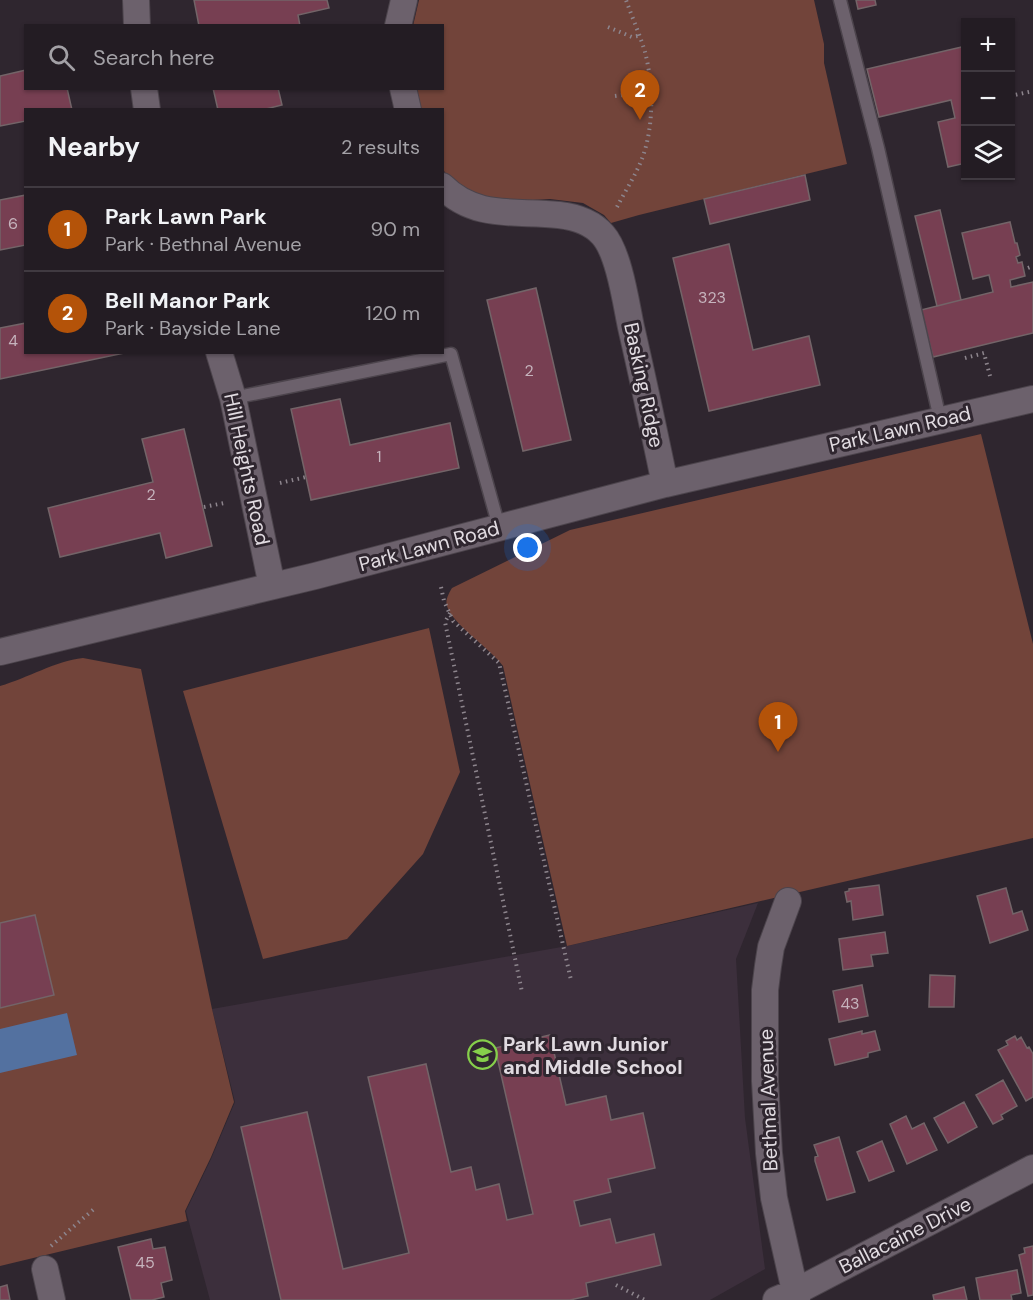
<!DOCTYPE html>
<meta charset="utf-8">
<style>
:root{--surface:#231c23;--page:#2f2930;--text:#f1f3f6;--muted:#a3a1a6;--line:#403a41;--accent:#b45309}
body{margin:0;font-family:"DM Sans",sans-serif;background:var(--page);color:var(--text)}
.controls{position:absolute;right:18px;top:18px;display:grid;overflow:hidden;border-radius:0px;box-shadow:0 2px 4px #0004}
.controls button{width:54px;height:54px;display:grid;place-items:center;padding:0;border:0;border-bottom:2px solid var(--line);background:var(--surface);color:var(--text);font:30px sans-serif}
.you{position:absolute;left:528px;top:548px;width:21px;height:21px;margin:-15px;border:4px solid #fff;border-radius:50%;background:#1a73e8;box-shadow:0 0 0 9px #1a73e833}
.badge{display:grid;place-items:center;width:39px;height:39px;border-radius:50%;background:var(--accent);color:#fff;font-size:20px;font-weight:700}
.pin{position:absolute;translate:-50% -50px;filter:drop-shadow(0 2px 3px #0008)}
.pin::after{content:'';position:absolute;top:32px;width:21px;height:18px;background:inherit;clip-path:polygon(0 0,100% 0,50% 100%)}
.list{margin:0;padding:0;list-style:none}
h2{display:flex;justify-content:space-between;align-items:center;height:78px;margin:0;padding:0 24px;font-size:26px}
h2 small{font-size:20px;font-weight:400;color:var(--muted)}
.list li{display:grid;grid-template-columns:39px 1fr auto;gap:18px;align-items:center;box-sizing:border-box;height:84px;padding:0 24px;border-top:2px solid var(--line)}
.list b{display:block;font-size:22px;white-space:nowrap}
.list p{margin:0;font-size:20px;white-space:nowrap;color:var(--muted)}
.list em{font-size:20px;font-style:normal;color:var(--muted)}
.icon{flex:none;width:33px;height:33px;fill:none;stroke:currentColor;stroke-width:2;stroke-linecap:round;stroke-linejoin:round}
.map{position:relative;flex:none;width:1033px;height:1300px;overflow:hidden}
.search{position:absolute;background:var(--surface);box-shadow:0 2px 4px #0004;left:24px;top:24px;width:420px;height:66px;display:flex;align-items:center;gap:15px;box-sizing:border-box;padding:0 21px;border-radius:0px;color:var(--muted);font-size:22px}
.panel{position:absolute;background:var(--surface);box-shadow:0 2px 4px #0004;left:24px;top:108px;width:420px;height:246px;border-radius:0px}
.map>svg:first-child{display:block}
.built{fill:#3c2f3c}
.green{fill:#72443a}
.water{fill:#5371a0}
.building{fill:#773f52;stroke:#736468;stroke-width:1.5}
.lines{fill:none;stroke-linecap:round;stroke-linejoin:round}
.lane-casing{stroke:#4c444c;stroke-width:15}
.street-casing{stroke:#4c444c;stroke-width:28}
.path{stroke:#8d858d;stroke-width:4;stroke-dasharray:1.5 4.5;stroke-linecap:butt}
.lane{stroke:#6c616c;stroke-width:12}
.street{stroke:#6c616c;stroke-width:26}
.labels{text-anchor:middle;stroke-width:6;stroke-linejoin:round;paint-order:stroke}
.number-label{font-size:16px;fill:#c6b4bd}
.street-label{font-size:20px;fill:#e1dbe1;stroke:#2f262f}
.poi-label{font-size:20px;font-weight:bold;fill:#e1dbe1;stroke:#2f262f;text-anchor:start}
</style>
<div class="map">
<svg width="1033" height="1300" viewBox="0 0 1033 1300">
<rect width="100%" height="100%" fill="#2f262f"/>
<path class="built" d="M 758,903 L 736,959 L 745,1118 L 765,1269 L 710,1300 L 210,1300 L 186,1211 L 211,1159 L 235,1102 L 212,1009 L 567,946 Z"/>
<path class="green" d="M 419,0 L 814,0 L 824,44 L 824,63 L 847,164 L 639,215 L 611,223 L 604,215 L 583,203 L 550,199 L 497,202 L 452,185 L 443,169 L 442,110 L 421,109 L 416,89 L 442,88 L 442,26 L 413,26 Z
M 981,434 L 1033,644 L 1033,838 L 567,946 L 503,666 C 491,649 452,624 447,606 C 445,600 449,593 452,588 L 570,530 Z
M 429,628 L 460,772 L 423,854 L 347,939 L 263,959 L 183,691 Z
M 83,658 L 141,669 L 212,1009 L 234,1102 L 211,1157 L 185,1211 L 187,1221 L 0,1266 L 0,686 C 28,678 55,661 83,658 Z"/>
<path class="water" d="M 67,1013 L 77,1055 L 0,1073 L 0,1029 Z"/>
<path class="building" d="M 194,0 L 327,0 L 329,8 L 298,15 L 300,26 L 199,26 Z
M 856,0 L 875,0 L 876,5 L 858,9 Z
M 966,46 L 966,163 L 948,167 L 938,122 L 955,118 L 951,100 L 879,117 L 867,69 Z
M 26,70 L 26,88 L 67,88 L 72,110 L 26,110 L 26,121 L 0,126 L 0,76 Z
M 213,88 L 278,88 L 282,105 L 262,110 L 218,110 Z
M 805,175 L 810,200 L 710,224 L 704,199 Z
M 26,195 L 26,245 L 0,250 L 0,200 Z
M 940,210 L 961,300 L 937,306 L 915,216 Z
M 1010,222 L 1015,243 L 1017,243 L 1020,255 L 1016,257 L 1018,263 L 1022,262 L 1025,276 L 1010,280 L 1011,287 L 1033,282 L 1033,333 L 933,357 L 921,310 L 993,292 L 989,275 L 973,279 L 962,233 Z
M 729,244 L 753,350 L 809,336 L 820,385 L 709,411 L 673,258 Z
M 536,288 L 571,440 L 523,451 L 487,300 Z
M 26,323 L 26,352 L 129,352 L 0,379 L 0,328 Z
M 340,399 L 350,445 L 450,423 L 459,468 L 311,500 L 291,409 Z
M 184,429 L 212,546 L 166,558 L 160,533 L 60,557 L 48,508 L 153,482 L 142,439 Z
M 879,885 L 883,915 L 853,920 L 851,901 L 847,902 L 845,892 L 849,891 L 849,889 Z
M 1006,888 L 1013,914 L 1022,911 L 1028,930 L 990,943 L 977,896 Z
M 35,915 L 54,995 L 0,1008 L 0,923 Z
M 885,932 L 888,953 L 871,955 L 873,966 L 843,970 L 839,939 Z
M 930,975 L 955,976 L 954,1007 L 929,1007 Z
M 862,985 L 868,1016 L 839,1022 L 833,991 Z
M 862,1031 L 862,1034 L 875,1031 L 880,1050 L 868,1053 L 868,1057 L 835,1065 L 829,1039 Z
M 550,1035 L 566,1105 L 606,1096 L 611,1120 L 643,1113 L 655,1168 L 608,1179 L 611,1192 L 574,1201 L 580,1226 L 610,1219 L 616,1243 L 654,1234 L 661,1265 L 586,1283 L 588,1296 L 570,1300 L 281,1300 L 241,1127 L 307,1112 L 343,1269 L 409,1253 L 368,1077 L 426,1064 L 451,1172 L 471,1167 L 476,1190 L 499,1184 L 507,1220 L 533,1214 L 495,1048 Z
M 1015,1036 L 1017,1040 L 1021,1037 L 1027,1048 L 1029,1047 L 1033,1054 L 1033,1097 L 1026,1101 L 998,1050 L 1008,1045 L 1006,1041 Z
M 1003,1080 L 1017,1106 L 1001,1115 L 1003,1119 L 993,1124 L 976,1095 Z
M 964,1102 L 977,1127 L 948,1143 L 934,1118 Z
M 906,1116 L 912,1129 L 924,1123 L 937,1150 L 907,1164 L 890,1124 Z
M 839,1137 L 855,1192 L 827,1200 L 815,1161 L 815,1157 L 818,1156 L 814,1145 Z
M 882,1141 L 894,1171 L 869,1181 L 857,1152 Z
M 151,1239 L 153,1249 L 165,1247 L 172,1280 L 161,1283 L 164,1297 L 152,1300 L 131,1300 L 118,1247 Z
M 1033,1246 L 1033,1295 L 1028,1296 L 1019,1255 L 1025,1253 L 1024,1248 Z
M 1017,1270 L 1021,1293 L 1011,1295 L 1012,1300 L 980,1300 L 976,1278 Z
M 7,1285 L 10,1300 L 0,1300 L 0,1287 Z
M 964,1287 L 967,1300 L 934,1300 L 933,1295 Z"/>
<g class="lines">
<defs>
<path id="lane" d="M 840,0 L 878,148 L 940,419
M 233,398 L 451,354 L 499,527"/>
<path id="street" d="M 136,0 L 137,26
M 398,26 L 404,0
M 144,88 L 147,110
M 403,88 L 408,110
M 442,186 C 476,220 516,210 559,215 C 576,217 592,222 603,235 C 619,253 626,303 631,327 C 643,379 654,431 665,484
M 219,352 L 233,398 L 272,586
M 0,652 L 315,576 L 665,484 L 1033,399
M 788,901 L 771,947 L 768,966 L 765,990 L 765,1081 L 769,1153 L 774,1198 L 797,1300
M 45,1269 L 52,1300
M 776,1300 L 795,1292 L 1033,1168"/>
</defs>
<use href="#lane" class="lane-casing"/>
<use href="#street" class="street-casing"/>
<path class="path" d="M 608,27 L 632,37 L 638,36
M 615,96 L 650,91
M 1010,96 L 1033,91
M 617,207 C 626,189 638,172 644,153 C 654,122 653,83 645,52 C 640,35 632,17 626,0
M 1028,268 L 1033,266
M 965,358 L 984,353 L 990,376
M 280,483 L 306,477
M 204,507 L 224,503
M 441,587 L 444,601 L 453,621 L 499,663 L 571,980
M 450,613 L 445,622 L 522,992
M 51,1246 L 94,1209
M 616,1285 L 645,1300"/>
<use href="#lane" class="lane"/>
<use href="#street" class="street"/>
</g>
<defs>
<symbol id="school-ring" viewBox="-11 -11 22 22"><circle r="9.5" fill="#2f262f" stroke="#86cf4b" stroke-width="1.5"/><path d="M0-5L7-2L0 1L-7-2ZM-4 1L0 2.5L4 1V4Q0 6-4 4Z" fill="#86cf4b"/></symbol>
</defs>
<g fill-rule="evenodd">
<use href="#school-ring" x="466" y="1038" width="33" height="33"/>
</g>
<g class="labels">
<g class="number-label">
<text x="13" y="229">6</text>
<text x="712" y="303">323</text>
<text x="13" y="346">4</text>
<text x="529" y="376">2</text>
<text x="379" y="462">1</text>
<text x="151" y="500">2</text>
<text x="850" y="1009">43</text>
<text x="145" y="1268">45</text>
</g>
<g class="street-label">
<text transform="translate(644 385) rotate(78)" y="7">Basking Ridge</text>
<text transform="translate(900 429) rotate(-13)" y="7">Park Lawn Road</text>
<text transform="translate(247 469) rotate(78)" y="7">Hill Heights Road</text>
<text transform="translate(429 546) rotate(-15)" y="7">Park Lawn Road</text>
<text transform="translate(768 1100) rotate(-92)" y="7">Bethnal Avenue</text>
<text transform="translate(905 1235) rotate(-27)" y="7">Ballacaine Drive</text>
</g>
<g class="poi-label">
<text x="503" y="1051">Park Lawn Junior<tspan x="503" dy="23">and Middle School</tspan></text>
</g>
</g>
</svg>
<div class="controls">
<button>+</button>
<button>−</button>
<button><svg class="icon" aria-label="layers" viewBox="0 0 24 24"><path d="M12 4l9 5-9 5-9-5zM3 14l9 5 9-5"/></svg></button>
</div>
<div class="you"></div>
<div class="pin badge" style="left:778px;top:752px">1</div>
<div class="pin badge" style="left:640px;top:120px">2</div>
<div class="search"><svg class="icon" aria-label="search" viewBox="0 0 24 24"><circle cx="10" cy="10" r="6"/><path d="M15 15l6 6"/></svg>Search here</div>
<section class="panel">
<h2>Nearby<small>2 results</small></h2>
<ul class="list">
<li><span class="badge">1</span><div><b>Park Lawn Park</b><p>Park · Bethnal Avenue</p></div><em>90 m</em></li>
<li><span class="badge">2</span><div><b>Bell Manor Park</b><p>Park · Bayside Lane</p></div><em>120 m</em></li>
</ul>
</section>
</div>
